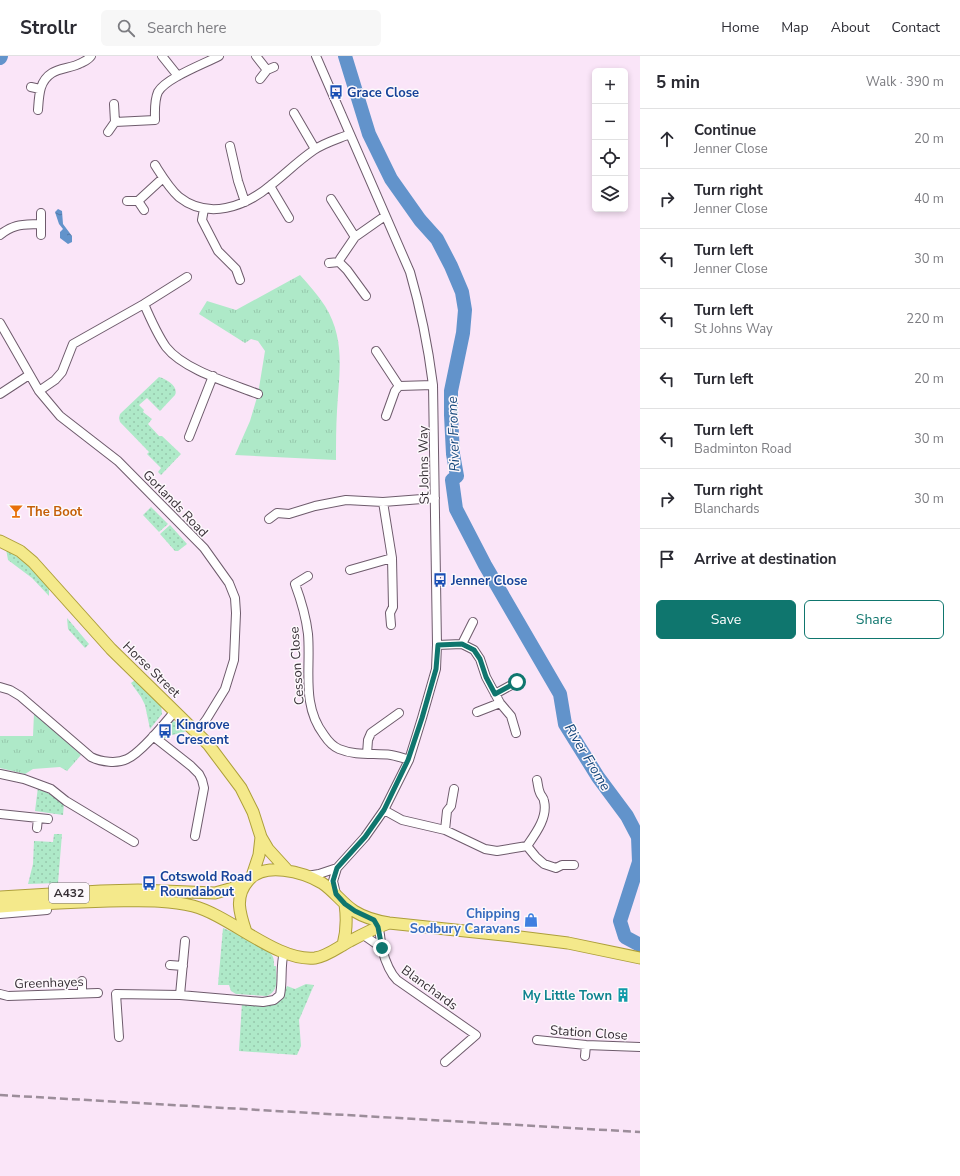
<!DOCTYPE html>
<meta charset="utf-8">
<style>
:root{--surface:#fff;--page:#f7f7f7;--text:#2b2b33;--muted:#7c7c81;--line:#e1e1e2;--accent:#0f766e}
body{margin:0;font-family:"Nunito Sans",sans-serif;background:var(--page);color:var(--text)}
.controls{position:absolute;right:12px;top:12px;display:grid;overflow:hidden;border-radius:6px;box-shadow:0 2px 6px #0003}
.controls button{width:36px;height:36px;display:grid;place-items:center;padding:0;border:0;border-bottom:1px solid var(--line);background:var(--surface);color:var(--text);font:20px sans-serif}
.stop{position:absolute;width:12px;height:12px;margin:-9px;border:3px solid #0f766e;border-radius:50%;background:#fff}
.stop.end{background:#0f766e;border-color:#fff;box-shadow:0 1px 4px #0008}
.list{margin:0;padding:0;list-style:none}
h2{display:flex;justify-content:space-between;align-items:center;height:52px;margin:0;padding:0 16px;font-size:17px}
h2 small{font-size:13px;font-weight:400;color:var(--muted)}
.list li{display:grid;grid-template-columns:26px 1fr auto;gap:12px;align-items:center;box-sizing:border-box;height:60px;padding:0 16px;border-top:1px solid var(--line)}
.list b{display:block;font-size:15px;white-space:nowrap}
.list p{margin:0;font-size:13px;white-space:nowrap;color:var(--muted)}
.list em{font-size:13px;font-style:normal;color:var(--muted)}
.actions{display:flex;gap:8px;padding:12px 16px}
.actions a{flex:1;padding:9px 0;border:1px solid var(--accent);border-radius:6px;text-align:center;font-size:14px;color:var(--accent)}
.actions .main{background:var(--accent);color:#fff}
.icon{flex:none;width:22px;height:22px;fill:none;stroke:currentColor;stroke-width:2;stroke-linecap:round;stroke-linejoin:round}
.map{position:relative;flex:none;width:640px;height:1120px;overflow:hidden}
header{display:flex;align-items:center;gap:24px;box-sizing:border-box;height:56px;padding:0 20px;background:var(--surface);border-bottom:1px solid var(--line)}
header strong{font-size:19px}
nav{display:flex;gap:22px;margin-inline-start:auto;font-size:14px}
.search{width:280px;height:36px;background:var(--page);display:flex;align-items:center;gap:10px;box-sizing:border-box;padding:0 14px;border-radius:6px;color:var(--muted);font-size:15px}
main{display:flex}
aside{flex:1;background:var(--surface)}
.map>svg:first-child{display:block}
.grass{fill:url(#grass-dots)}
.park{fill:url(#park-tufts)}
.water{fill:url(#water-ripples)}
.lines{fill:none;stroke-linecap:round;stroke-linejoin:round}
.river{stroke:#6293cb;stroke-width:14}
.minor-casing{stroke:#6e5b6c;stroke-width:10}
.major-casing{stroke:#ad9f3b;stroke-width:13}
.minor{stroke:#fff;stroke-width:8}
.major{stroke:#f4e98b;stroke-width:11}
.rail{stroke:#9c8d9a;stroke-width:2.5;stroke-dasharray:8 4;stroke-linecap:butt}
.route{stroke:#0f766e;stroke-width:5}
.labels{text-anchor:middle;stroke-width:3;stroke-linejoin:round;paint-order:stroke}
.shield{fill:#fdf8fc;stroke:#726b71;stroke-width:1}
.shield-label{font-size:12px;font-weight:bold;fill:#372f36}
.transit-label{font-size:13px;font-weight:bold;fill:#164399;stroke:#fdf8fc;text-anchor:start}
.street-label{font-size:13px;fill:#372f36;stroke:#fdf8fc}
.food-label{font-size:13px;font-weight:bold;fill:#c56008;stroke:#fdf8fc;text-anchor:start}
.shop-label{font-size:13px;font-weight:bold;fill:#366cbe;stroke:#fdf8fc;text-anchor:end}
.culture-label{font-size:13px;font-weight:bold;fill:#0d838f;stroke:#fdf8fc;text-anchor:end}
.water-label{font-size:14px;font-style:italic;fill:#14477c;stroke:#fdf8fc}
</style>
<header>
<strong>Strollr</strong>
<div class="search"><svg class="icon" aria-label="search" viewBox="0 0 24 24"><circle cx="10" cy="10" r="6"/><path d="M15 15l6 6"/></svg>Search here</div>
<nav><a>Home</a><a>Map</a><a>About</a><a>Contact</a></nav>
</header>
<main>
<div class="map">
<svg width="640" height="1120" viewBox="0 0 640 1120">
<defs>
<pattern id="grass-dots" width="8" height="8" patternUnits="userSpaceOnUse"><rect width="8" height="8" fill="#aee9c8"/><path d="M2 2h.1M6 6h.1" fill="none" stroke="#96c8ac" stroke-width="1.8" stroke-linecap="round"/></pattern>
<pattern id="park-tufts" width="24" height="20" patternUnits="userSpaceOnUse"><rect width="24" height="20" fill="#aee9c8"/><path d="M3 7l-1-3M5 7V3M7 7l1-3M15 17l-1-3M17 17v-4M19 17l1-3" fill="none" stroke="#96c8ac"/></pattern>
<pattern id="water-ripples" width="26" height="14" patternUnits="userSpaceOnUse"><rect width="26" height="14" fill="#6293cb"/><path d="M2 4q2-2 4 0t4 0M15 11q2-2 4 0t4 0" fill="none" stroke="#5278a6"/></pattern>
</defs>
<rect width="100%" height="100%" fill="#fae5f8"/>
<path class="grass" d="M 159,321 C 166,323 179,330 175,339 L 160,355 L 147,342 L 139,349 L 144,354 L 143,356 L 152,363 L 148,368 L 159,380 L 162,380 L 181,398 L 161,419 L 158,416 L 161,412 L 147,398 L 149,396 L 120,366 L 119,362 L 120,358 Z
M 151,451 L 168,468 L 159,476 L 143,459 Z
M 170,469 L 187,488 L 178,495 L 175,495 L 160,478 Z
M 6,493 C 23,504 36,517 49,532 L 49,540 L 32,522 L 8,504 Z
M 67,562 L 89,588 L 85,592 L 68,573 Z
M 135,624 L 161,649 L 162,658 L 150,673 L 145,649 L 141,641 L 131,627 Z
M 172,665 L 181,667 L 188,674 L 184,676 L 172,679 L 169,677 L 164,684 L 160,679 L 167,667 Z
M 38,731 L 64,747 L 63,759 L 35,755 Z
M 54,778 L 62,778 L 58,827 L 28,828 L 33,808 L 34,785 L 53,786 Z
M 223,872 C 234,877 265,889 271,898 C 274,901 274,905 274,910 L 276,910 C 276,922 280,934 267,940 L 236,938 L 231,935 L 229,929 L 218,929 Z
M 306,928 L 314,929 L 299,964 L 301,990 L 297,999 L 239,995 L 242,946 L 281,942 L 287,930 L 295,933 Z"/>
<path class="park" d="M 300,219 C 309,229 318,239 325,250 C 346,284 339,317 337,355 C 336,371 336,388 336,404 L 235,399 L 250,365 L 258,338 L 265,295 L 258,285 L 251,283 L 245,287 L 199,258 L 207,245 L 236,254 Z
M 34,657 L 81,699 L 67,715 L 60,711 L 33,713 L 25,718 L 0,712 L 0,680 L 33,680 Z"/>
<path class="water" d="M 58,153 L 62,155 L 63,168 L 72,180 L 72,186 L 68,188 L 60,182 L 60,176 L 63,173 L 59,168 L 55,156 Z"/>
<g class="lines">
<path class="river" d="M 345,0 L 369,78 L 391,123 L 420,164 L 437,183 L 451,210 L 462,236 L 465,254 L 463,277 L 451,335 L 451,359 L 453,398 L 457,420 L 452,424 L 456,453 L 485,509 L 560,638 L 565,668 L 598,721 L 627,760 L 638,781 L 640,781
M 0,2 L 1,0
M 638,781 L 639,806 L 620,865 L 625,881 L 640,889"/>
<defs>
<path id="minor" d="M 162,0 L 178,20
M 256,0 L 267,14 L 274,11
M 316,0 L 410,216 C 421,254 428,290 433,329 L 437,589 L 436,613 L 422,662 L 409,704 L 384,754 L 365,781 L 337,812 L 333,825 L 336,838
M 260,23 L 267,14
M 31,31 L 40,33
M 38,54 C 39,40 39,25 52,17 C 60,12 72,12 81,7 C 85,5 88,4 91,0
M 294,57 L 315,93
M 115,66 L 155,64 C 155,55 154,45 158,36 C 166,22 204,8 219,0
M 108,76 L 115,66 L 114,48
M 230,90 L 238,125 L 245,146
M 155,109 C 162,120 169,132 179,141 C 208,164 245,151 271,129 C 285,118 298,105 314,94 C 324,87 338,83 350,78
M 270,130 L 289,162
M 331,143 L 355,181
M 127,145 L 138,145 L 144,154
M 138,145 L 163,122
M 204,153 L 202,164 L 218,195 L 236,213 L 240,224
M 41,168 L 41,179
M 0,179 C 14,167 24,169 41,168 L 41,157
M 329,207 L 339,206
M 366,240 L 347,214 L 339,206 L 340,203 L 355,181 L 385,160
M 144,248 C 150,262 157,278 166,291 C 184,314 230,327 258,338
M 0,267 L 39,335 L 60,360 L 118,405 L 204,492 L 229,527 L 235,542 L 236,557 L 234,604 L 225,633 L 206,664 L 197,676
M 376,295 L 399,330
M 39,335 L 55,324 L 62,316 L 73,288 L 144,248 L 187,221
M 0,338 L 29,319
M 386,360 L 395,335 L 399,330 L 433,329
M 189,381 L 213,320
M 383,446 L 392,502 L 393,551 L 390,557 L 391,569
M 269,463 L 277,457 L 289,458 L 315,450 L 346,444 L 383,446 L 435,442
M 350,514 L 392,502
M 308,520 L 295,528 C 301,544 306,561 308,578 C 311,613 301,649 324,679 C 328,685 332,690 339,693 C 356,700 374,697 391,699 C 397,700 403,702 409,704
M 462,588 L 473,566
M 437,589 L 462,588 L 474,594 L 480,603 L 486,621 L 500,647 L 511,660 L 516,677
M 0,631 L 10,634 L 20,640 L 91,701 C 101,706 117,708 127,703 C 142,696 164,668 175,655
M 495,638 L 517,626
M 477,656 L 500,647
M 153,680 L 191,710 L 199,718 L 202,724 L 204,732 L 195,780
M 367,698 L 368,684 L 371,677 L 399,657
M 0,718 L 24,723 L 51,733 L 66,745 L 134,786
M 384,754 L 402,764 L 445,774 L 485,793 L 497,795 L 527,790 C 536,777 548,761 544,745 C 544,742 541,740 540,737 C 538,733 538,728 537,724
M 0,758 L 48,763
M 37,772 L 38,762
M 445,774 L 447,755 L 451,750 L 454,733
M 527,790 L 536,801 L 544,808 L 556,812 L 562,809 L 574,809
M 307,820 L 319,818 L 337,812
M 0,858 L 47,854
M 377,868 C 381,876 380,885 382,893 C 385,904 389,916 397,924 L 476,979 L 445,1006
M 362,878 L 382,892
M 170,909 L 183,910
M 82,925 L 82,937
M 0,938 L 8,940 L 98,937
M 180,939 L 185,885
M 119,981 L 116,938 L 180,939 L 263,946 L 274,944 L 280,939 C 283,925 280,910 284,896
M 537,984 L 586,989 L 640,991
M 585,1000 L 586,989"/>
<path id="major" d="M 0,485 L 20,495 L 33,506 L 111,593 L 208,688 L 241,732 L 253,756 L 261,781 L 268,793 L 288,815
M 252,820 L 259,799 L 261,781
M 0,841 L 101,835 L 138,834 L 215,837 L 244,829
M 0,851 C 36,848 73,846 109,845 C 136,845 167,843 193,850 C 231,860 277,906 315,902 C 328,900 338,891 350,885 C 363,878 375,872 389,867
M 246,876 C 240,858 234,841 248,825 C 264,805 303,816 322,827 C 334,835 342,847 354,855 C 365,862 377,865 389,867 L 512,880 L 568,887 L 640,902
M 343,889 C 347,874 347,862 345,848"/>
</defs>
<use href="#minor" class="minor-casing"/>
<use href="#major" class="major-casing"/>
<use href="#minor" class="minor"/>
<use href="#major" class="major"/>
<path class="rail" d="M 0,1039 L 640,1076"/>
</g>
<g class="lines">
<path class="route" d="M 382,892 L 378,871 L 374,864 L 355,855 L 345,848 L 336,838 L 333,825 L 337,812 L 365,781 L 384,754 L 408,704 L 422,662 L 436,613 L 438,589 L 462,588 L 474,594 L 480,603 L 486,621 L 495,638 L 517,626"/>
</g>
<defs>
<symbol id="bus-bare" viewBox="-9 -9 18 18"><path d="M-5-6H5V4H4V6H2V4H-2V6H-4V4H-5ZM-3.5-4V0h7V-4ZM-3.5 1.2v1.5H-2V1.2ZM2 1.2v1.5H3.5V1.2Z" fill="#1a4fb4" stroke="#fdf8fc" stroke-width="2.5" paint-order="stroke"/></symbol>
<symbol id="bar-bare" viewBox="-9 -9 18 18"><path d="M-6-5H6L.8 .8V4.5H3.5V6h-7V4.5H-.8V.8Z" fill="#e8710a" stroke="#fdf8fc" stroke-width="2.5" paint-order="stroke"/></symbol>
<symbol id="shop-bare" viewBox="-9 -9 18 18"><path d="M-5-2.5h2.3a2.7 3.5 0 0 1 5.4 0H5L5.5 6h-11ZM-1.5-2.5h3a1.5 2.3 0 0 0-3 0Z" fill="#3f7fe0" stroke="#fdf8fc" stroke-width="2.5" paint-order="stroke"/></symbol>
<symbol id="building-bare" viewBox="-9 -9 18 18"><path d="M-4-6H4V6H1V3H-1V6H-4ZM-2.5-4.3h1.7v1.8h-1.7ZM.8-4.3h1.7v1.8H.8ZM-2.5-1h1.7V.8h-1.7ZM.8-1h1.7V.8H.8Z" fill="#0f9aa8" stroke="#fdf8fc" stroke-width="2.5" paint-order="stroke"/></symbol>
</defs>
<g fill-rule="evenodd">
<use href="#bus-bare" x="326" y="26" width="20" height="20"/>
<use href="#bar-bare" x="6" y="445" width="20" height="20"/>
<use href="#bus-bare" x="430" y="514" width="20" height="20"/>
<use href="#bus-bare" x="155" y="665" width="20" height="20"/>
<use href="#bus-bare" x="139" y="817" width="20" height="20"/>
<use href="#shop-bare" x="521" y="854" width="20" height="20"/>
<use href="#building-bare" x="613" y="929" width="20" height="20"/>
</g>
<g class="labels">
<rect class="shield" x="49" y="827" width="40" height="20" rx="3"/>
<g class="shield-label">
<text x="69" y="841">A432</text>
</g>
<g class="transit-label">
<text x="347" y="41">Grace Close</text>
<text x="451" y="529">Jenner Close</text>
<text x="176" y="673">Kingrove<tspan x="176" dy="15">Crescent</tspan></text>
<text x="160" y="825">Cotswold Road<tspan x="160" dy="15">Roundabout</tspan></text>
</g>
<g class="street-label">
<text transform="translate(423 409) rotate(-91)" y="5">St Johns Way</text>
<text transform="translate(176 447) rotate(46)" y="5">Gorlands Road</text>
<text transform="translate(296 610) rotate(-94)" y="5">Cesson Close</text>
<text transform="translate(152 613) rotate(44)" y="5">Horse Street</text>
<text transform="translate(49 926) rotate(-2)" y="5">Greenhayes</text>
<text transform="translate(430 931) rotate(36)" y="5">Blanchards</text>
<text transform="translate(589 976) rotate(4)" y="5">Station Close</text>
</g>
<g class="food-label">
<text x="27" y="460">The Boot</text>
</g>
<g class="shop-label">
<text x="520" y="862">Chipping<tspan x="520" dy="15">Sodbury Caravans</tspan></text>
</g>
<g class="culture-label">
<text x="612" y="944">My Little Town</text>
</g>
<g class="water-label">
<text transform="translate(453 378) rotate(-92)" y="5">River Frome</text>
<text transform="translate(588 701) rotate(59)" y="5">River Frome</text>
</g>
</g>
</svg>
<div class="controls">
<button>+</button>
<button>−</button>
<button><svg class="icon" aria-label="locate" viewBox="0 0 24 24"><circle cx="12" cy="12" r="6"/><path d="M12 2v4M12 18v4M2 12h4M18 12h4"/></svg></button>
<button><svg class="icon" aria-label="layers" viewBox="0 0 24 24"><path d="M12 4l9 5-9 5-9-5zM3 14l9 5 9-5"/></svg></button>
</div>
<div class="stop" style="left:517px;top:626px"></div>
<div class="stop end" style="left:382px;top:892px"></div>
</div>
<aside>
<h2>5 min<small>Walk · 390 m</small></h2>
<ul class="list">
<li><svg class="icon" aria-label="ahead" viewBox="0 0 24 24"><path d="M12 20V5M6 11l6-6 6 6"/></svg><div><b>Continue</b><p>Jenner Close</p></div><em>20 m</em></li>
<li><svg class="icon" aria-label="right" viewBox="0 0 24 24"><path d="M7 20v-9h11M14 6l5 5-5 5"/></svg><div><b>Turn right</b><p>Jenner Close</p></div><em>40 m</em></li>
<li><svg class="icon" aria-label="left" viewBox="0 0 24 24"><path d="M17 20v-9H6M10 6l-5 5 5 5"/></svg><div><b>Turn left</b><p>Jenner Close</p></div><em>30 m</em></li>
<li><svg class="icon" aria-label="left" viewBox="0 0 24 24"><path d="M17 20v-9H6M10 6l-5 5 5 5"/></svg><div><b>Turn left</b><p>St Johns Way</p></div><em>220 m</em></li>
<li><svg class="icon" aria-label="left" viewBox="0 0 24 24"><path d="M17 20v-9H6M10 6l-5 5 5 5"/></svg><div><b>Turn left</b></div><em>20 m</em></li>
<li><svg class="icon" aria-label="left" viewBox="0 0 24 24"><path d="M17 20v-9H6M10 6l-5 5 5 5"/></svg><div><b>Turn left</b><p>Badminton Road</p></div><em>30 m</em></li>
<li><svg class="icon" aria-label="right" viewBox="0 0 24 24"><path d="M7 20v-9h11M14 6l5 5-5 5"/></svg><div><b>Turn right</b><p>Blanchards</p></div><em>30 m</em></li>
<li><svg class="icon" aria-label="arrive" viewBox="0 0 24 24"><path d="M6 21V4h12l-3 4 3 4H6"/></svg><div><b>Arrive at destination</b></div></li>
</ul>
<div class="actions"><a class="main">Save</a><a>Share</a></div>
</aside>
</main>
